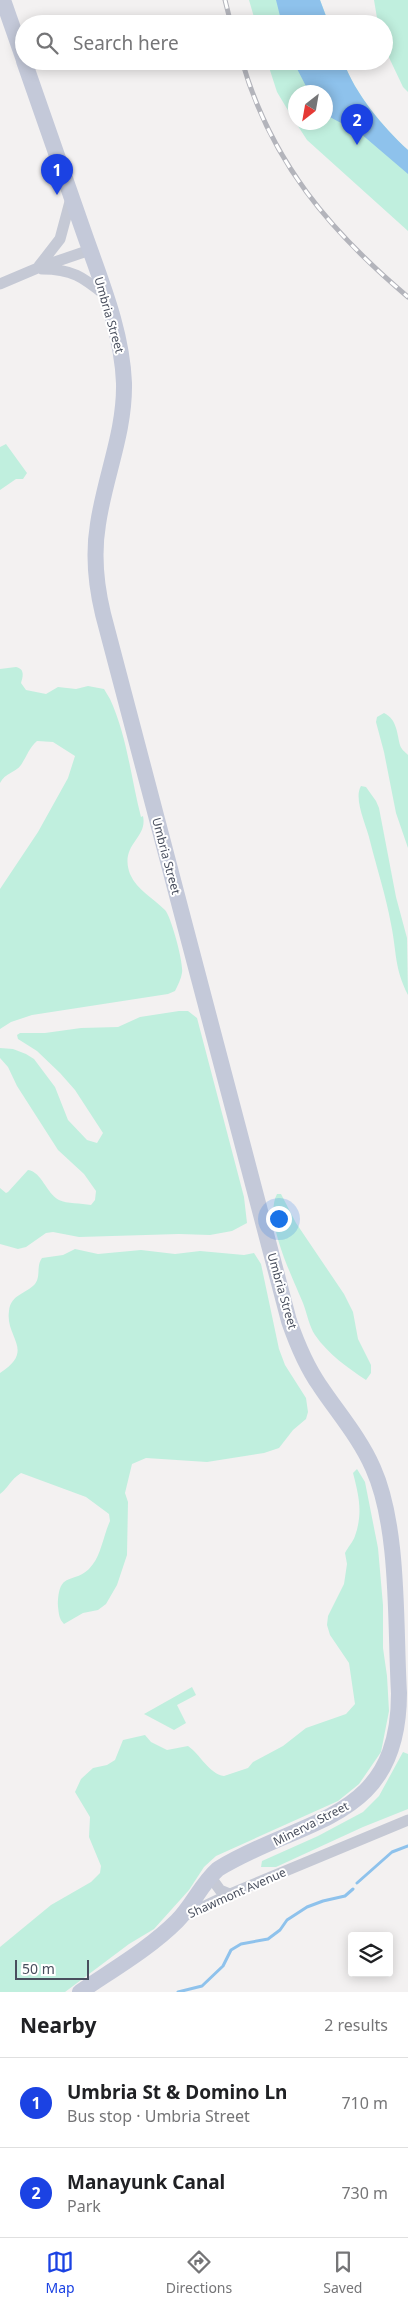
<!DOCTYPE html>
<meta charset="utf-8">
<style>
:root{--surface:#fff;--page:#f2f2f2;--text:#202124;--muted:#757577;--line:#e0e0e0;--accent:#1b42e3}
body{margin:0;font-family:"Noto Sans",sans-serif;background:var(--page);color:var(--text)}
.controls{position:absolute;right:15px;bottom:15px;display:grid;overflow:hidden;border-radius:5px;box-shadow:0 2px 12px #0003}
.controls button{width:45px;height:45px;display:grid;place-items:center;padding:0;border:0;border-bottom:1px solid var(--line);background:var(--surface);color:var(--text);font:25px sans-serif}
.compass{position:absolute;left:288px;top:85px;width:45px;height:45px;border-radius:50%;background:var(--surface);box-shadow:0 2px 12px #0003;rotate:211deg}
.scale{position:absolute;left:15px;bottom:12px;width:74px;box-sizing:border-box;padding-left:5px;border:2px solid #494f5e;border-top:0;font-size:14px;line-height:18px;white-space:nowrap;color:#494f5e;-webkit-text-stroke:4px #fff;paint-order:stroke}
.you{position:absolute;left:278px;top:1218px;width:18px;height:18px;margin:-12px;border:4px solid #fff;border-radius:50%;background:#1a73e8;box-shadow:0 0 0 8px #1a73e833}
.badge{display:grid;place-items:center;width:32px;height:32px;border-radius:50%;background:var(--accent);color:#fff;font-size:16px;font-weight:700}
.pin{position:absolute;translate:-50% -41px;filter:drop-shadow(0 1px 2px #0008)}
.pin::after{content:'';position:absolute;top:26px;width:18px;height:15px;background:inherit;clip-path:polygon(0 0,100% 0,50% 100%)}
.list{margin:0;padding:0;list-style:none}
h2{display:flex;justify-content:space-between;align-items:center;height:65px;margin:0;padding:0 20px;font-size:21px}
h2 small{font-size:16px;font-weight:400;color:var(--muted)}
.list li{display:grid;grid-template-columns:32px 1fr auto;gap:15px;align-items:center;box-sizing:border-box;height:90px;padding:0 20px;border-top:1px solid var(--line)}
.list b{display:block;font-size:19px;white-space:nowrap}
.list p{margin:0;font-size:16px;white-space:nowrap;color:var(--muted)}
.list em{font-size:16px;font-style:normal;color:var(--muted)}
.icon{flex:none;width:28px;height:28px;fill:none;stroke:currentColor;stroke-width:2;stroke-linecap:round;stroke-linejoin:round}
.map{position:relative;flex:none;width:408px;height:1992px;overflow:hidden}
.search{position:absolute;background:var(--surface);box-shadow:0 2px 12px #0003;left:15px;right:15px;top:15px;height:55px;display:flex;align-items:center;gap:12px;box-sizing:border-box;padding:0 18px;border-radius:28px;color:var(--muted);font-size:19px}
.sheet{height:245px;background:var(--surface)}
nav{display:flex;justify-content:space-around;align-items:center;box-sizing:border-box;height:70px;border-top:1px solid var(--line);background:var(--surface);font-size:14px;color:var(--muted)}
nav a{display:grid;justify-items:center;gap:2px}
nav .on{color:var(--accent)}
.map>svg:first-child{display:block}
.green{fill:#c0efde}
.water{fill:#8ec2ec}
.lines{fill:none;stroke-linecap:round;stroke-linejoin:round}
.stream{stroke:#8ec2ec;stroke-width:3}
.street{stroke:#c5c9d5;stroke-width:11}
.secondary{stroke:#c4c9d9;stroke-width:16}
.rail-casing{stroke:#b3b4bb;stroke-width:5}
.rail{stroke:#fff;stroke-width:3;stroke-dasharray:9;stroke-linecap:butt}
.labels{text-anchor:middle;stroke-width:4;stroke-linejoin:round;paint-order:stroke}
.street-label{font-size:12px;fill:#494f5e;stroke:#fff}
</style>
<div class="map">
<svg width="408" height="1992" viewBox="0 0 408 1992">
<rect width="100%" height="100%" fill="#f3f1f1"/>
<path class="green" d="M 249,0 L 320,0 L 329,24 L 256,24 Z
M 374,0 L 408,0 L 408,92 L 403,87 L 384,47 L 384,24 L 378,24 Z
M 267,61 L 343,61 C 356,95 382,126 408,150 L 408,231 L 307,140 L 296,123 L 326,122 L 326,92 L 296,92 L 295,122 L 277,92 Z
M 6,444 L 27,473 L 23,479 L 16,479 L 0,490 L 0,447 Z
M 16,667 C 25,669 23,676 21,683 L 26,690 L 46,694 L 58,687 L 76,689 L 88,686 L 104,689 L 110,699 C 127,736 131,778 141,817 L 143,816 C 148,839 119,844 130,874 C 137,890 153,898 165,910 C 171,916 184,964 182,973 C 181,979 178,985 175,991 L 168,994 L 32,1015 L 11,1022 L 0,1029 L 0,889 L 38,832 L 68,778 L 75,756 L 53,742 L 37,741 C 29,748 27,756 21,765 C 15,773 5,773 0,783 L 0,669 Z
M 384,713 C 397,719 397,734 400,745 C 401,749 405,752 408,755 L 408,848 L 396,813 L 384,752 L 376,722 L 377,717 Z
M 361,786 L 366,787 L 376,801 L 379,808 L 396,897 L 407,938 L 408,995 C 394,967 397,953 391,924 C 386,896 377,869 370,841 C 367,826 353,799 361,786 Z
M 179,1011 L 188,1011 L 197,1018 L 244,1197 L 247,1223 L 232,1231 L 210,1235 L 179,1234 L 79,1237 L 53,1232 L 46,1233 L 26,1247 L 18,1249 L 0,1244 L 0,1188 L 6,1193 L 8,1192 L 28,1170 C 42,1172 46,1193 59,1200 C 67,1204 81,1203 91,1205 L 95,1200 L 96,1191 L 84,1174 L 58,1150 L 17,1086 L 8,1067 L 0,1058 L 0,1048 L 13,1049 L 26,1054 L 34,1059 L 55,1087 L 68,1120 L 87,1140 L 97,1143 L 103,1133 L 75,1090 L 60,1073 L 37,1051 L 18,1039 L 17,1035 L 20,1033 L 45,1033 L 81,1028 L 118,1027 L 140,1017 Z
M 277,1194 L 281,1194 L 296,1223 L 344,1294 L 353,1312 L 358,1339 L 371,1365 L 371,1373 L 366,1380 C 348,1368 328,1354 315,1335 C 309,1326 307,1313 303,1303 C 293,1278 263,1220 277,1194 Z
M 75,1249 L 98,1254 L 141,1250 L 175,1254 L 200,1251 L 244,1255 L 254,1253 L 261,1264 L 279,1349 L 285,1365 L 306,1398 L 308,1412 L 306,1419 L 293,1430 L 279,1448 L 264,1453 L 207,1462 L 146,1458 L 132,1464 L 125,1493 L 128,1502 L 127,1555 L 117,1585 L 106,1604 L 98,1610 L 83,1613 L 64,1624 C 59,1619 59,1614 58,1607 C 58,1566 76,1588 93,1564 C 101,1554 104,1534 110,1521 L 109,1514 L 86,1497 L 21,1473 C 10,1480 9,1487 0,1494 L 0,1373 C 36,1350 5,1338 9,1311 C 11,1294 26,1294 35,1284 C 41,1276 36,1266 42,1258 L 63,1255 Z
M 357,1469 L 365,1482 L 378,1548 L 383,1605 L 383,1648 L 387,1676 L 389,1711 L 381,1752 L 359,1784 L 338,1801 L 216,1856 L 204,1867 L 189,1890 L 154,1929 L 129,1944 L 65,1992 L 0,1992 L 0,1947 L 51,1905 L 91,1882 L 100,1873 L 101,1866 L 89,1837 L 90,1817 L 75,1792 L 81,1779 L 93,1768 L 107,1765 L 115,1760 L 123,1740 L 145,1735 L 151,1742 L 167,1750 L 188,1746 C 200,1754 209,1774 224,1776 L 248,1768 L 253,1762 L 283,1746 L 306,1728 L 346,1714 L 355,1704 L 349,1663 L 330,1635 L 327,1625 L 328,1616 L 344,1584 L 347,1564 L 345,1553 C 348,1547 353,1542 355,1536 C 363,1513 359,1496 353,1473 Z
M 192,1687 L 196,1695 L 177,1705 L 186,1723 L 174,1730 L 144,1714 Z
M 403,1752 L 408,1754 L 408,1809 L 363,1827 L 276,1867 L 261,1867 L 262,1861 L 318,1836 L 363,1812 L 379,1796 Z"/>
<path class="water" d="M 276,0 L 320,0 L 329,24 L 282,24 Z
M 293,61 L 343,61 C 356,95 382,126 408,150 L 408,174 L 360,133 L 326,115 L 326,92 L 309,92 Z"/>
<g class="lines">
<path class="stream" d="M 357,1883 L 392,1852 L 408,1846
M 178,1992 L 202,1986 L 223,1966 L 231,1950 L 241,1944 L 268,1939 L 280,1930 L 287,1920 L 307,1907 L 323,1901 L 345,1896 L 353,1889"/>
<path class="street" d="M 39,266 L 60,239 L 71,198
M 42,269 C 72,269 83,277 105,295
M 0,284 L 40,267 L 90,250
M 210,1876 L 220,1890 L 230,1894
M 182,1917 L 230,1894 L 408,1820"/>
<path class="secondary" d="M 3,0 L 24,60
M 24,61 C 44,117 63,174 83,230 C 100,279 122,330 124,383 C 125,432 105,476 98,524 C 93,554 96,585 103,614 L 289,1321 C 297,1344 306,1366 320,1386 C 338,1413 360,1438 373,1468 C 400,1528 395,1627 399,1693 C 399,1823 304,1816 218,1869 C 201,1884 193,1905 177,1921 C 149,1949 112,1970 80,1992"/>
<defs>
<path id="rail" d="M 225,0 L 231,24
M 242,61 C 271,162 330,231 408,297"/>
</defs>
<use href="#rail" class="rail-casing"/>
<use href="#rail" class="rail"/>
</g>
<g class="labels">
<g class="street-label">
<text transform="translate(109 315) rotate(74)" y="4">Umbria Street</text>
<text transform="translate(166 856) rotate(75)" y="4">Umbria Street</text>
<text transform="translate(282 1291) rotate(74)" y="4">Umbria Street</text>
<text transform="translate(311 1824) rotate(-27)" y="4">Minerva Street</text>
<text transform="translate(237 1893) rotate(-24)" y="4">Shawmont Avenue</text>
</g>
</g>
</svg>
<div class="controls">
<button><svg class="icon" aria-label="layers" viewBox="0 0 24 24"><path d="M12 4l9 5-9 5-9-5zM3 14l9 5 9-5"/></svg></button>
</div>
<svg class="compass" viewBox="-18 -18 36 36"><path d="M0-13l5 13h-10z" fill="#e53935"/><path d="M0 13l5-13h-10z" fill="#757577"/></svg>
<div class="scale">50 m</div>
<div class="you"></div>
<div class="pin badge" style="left:57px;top:195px">1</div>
<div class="pin badge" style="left:357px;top:145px">2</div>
<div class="search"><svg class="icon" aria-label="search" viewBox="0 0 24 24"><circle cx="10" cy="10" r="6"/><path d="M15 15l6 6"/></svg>Search here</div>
</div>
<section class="sheet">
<h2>Nearby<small>2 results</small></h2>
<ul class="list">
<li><span class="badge">1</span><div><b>Umbria St &amp; Domino Ln</b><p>Bus stop · Umbria Street</p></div><em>710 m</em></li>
<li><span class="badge">2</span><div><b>Manayunk Canal</b><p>Park</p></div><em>730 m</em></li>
</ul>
</section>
<nav>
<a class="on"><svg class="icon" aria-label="map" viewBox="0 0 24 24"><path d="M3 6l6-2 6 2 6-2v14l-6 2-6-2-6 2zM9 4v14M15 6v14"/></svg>Map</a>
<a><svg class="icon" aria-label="directions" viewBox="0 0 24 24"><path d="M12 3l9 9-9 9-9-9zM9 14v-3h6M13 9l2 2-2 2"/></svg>Directions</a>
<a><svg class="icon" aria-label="saved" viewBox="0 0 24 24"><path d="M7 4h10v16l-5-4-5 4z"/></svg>Saved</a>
</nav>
